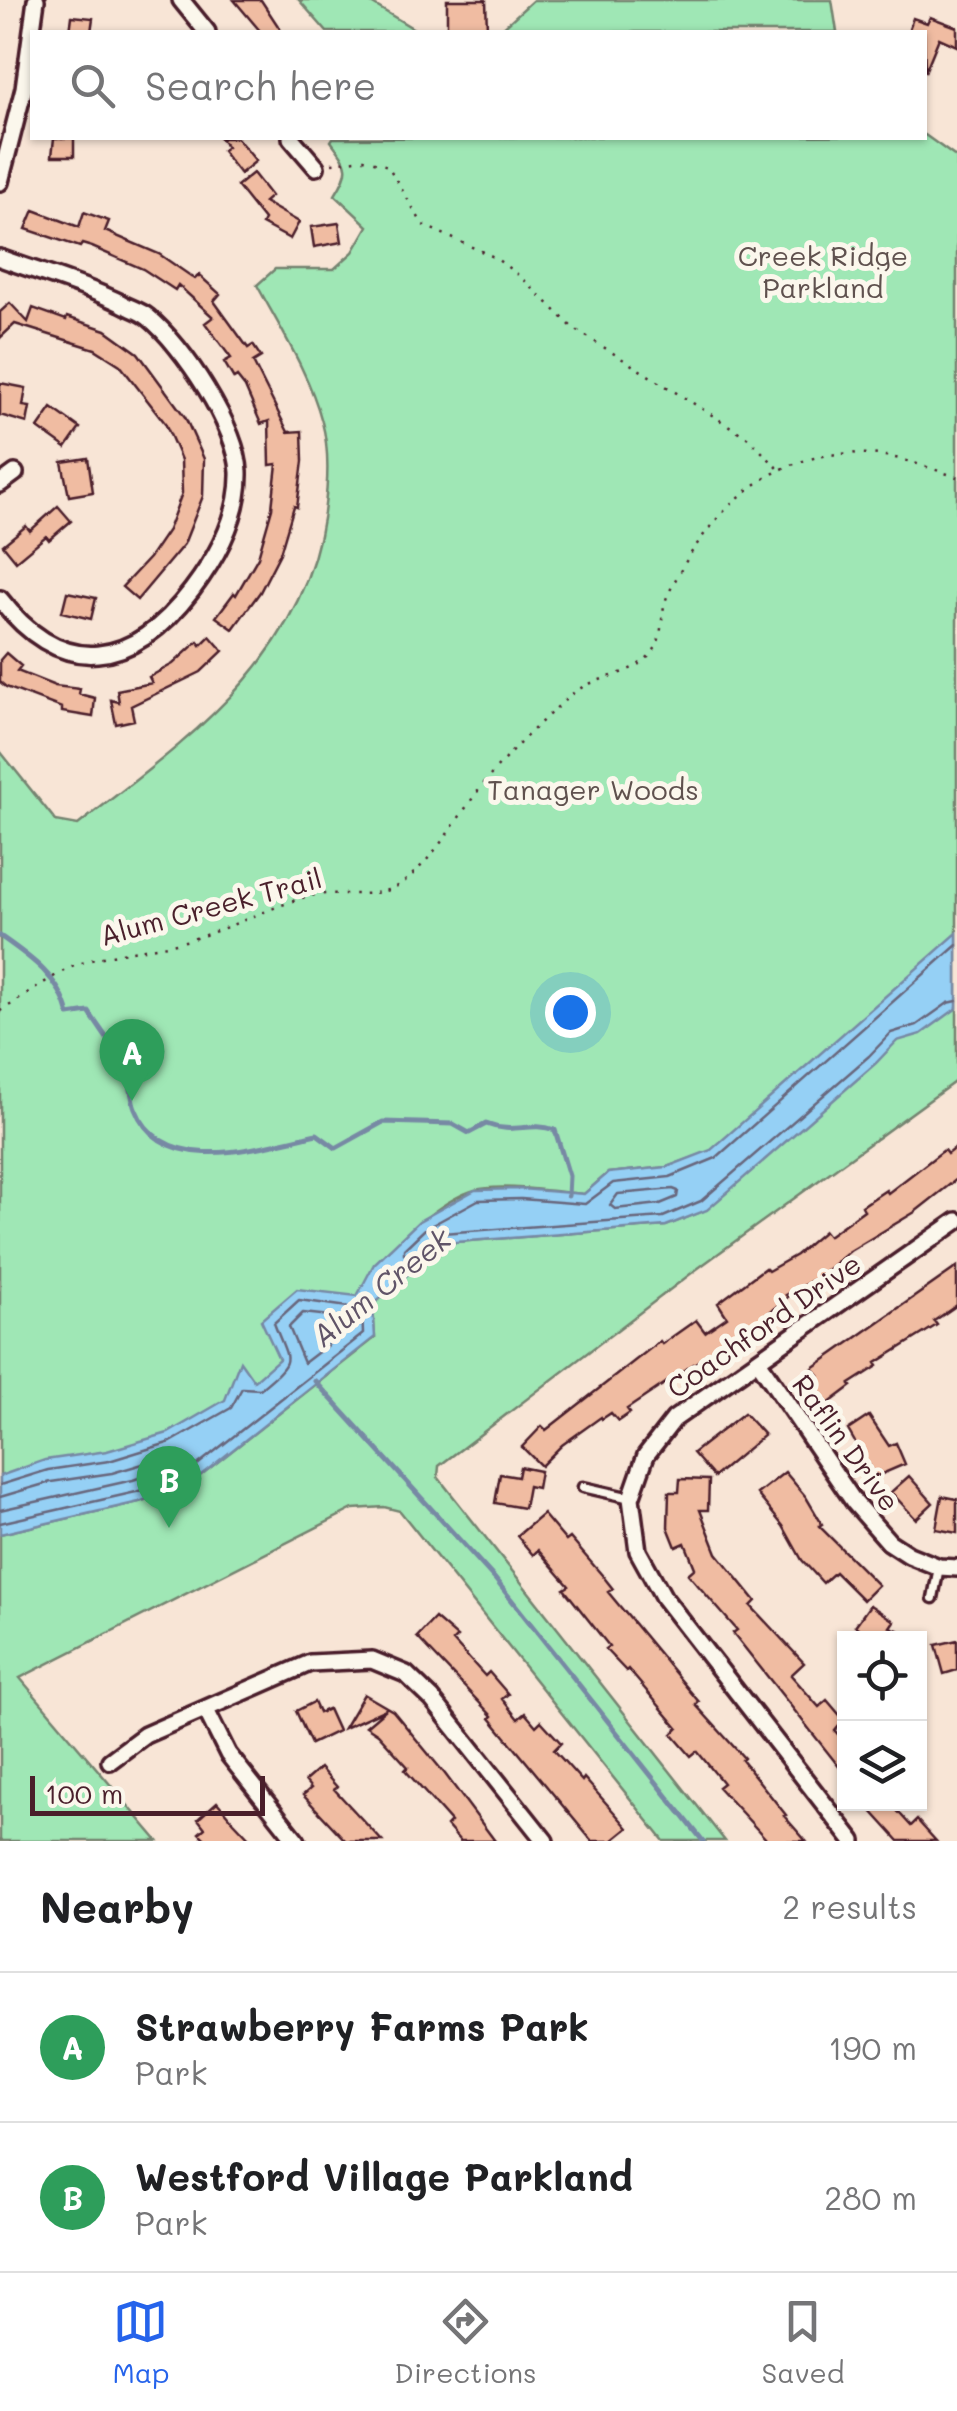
<!DOCTYPE html>
<style>
:root{--surface:#fff;--page:#f6f6f6;--text:#202124;--muted:#757577;--line:#e0e0e0;--accent:#2563eb}
body{margin:0;font-family:Mali,sans-serif;background:var(--page);color:var(--text)}
.controls{position:absolute;right:30px;bottom:30px;display:grid;overflow:hidden;border-radius:0px;box-shadow:0 2px 8px #0004}
.controls button{width:90px;height:90px;display:grid;place-items:center;padding:0;border:0;border-bottom:2px solid var(--line);background:var(--surface);color:var(--text);font:50px sans-serif}
.scale{position:absolute;left:30px;bottom:25px;width:235px;box-sizing:border-box;padding-left:10px;border:5px solid #4a1f2b;border-top:0;font-size:28px;line-height:35px;white-space:nowrap;color:#4a1f2b;-webkit-text-stroke:8px #fbf7ec;paint-order:stroke}
.you{position:absolute;left:570px;top:1012px;width:35px;height:35px;margin:-25px;border:8px solid #fff;border-radius:50%;background:#1a73e8;box-shadow:0 0 0 15px #1a73e833}
.badge{display:grid;place-items:center;width:65px;height:65px;border-radius:50%;background:var(--accent);color:#fff;font-size:32px;font-weight:700}
.pin{position:absolute;translate:-50% -82px;filter:drop-shadow(0 2px 5px #0008)}
.pin::after{content:'';position:absolute;top:52px;width:35px;height:30px;background:inherit;clip-path:polygon(0 0,100% 0,50% 100%)}
.list{margin:0;padding:0;list-style:none}
h2{display:flex;justify-content:space-between;align-items:center;height:130px;margin:0;padding:0 40px;font-size:42px}
h2 small{font-size:32px;font-weight:400;color:var(--muted)}
.list li{display:grid;grid-template-columns:65px 1fr auto;gap:30px;align-items:center;box-sizing:border-box;height:150px;padding:0 40px;border-top:2px solid var(--line)}
.list b{display:block;font-size:38px;white-space:nowrap}
.list p{margin:0;font-size:32px;white-space:nowrap;color:var(--muted)}
.list em{font-size:32px;font-style:normal;color:var(--muted)}
.icon{flex:none;width:55px;height:55px;fill:none;stroke:currentColor;stroke-width:2;stroke-linecap:round;stroke-linejoin:round}
.map{position:relative;flex:none;width:957px;height:1841px;overflow:hidden}
.search{position:absolute;background:var(--surface);box-shadow:0 2px 8px #0004;left:30px;right:30px;top:30px;height:110px;display:flex;align-items:center;gap:25px;box-sizing:border-box;padding:0 35px;border-radius:0px;color:var(--muted);font-size:38px}
.sheet{height:430px;background:var(--surface)}
nav{display:flex;justify-content:space-around;align-items:center;box-sizing:border-box;height:140px;border-top:2px solid var(--line);background:var(--surface);font-size:28px;color:var(--muted)}
nav a{display:grid;justify-items:center;gap:5px}
nav .on{color:var(--accent)}
.map>svg:first-child{display:block}
.green{fill:#9fe7b5;stroke:#748370;stroke-width:2.5}
.water{fill:#95d0f5;stroke:#7789a4;stroke-width:2.5}
.lines{fill:none;stroke-linecap:round;stroke-linejoin:round}
.shore{stroke:#68667c;stroke-width:2.5}
.stream{stroke:#7789a4;stroke-width:5}
.building{fill:#f0bca2;stroke:#4a1f2b;stroke-width:2.5}
.lane-casing{stroke:#4a1f2b;stroke-width:15}
.street-casing{stroke:#4a1f2b;stroke-width:22}
.path{stroke:#4a1f2b;stroke-width:2.5;stroke-dasharray:2.5 8;stroke-linecap:butt}
.lane{stroke:#fbf7ec;stroke-width:8}
.street{stroke:#fbf7ec;stroke-width:15}
.labels{text-anchor:middle;stroke-width:10;stroke-linejoin:round;paint-order:stroke}
.park-label{font-size:28px;fill:#5f514e;stroke:#fbf7ec}
.street-label{font-size:28px;fill:#4a1f2b;stroke:#fbf7ec}
.water-label{font-size:30px;font-style:italic;fill:#605468;stroke:#fbf7ec}
</style>
<div class="map">
<svg width="957" height="1841" viewBox="0 0 957 1841">
<rect width="100%" height="100%" fill="#f8e5d6"/>
<filter id="ink" filterUnits="userSpaceOnUse"><feTurbulence type="fractalNoise" baseFrequency=".01" numOctaves="2"/><feDisplacementMap in="SourceGraphic" scale="20" xChannelSelector="R" yChannelSelector="G"/><feConvolveMatrix kernelMatrix="1 2 1 2 8 2 1 2 1" color-interpolation-filters="sRGB"/></filter>
<g filter="url(#ink)">
<path class="green" d="M 299,0 L 366,0 L 419,32 L 327,32 Z
M 533,0 L 832,0 L 837,32 L 498,32 Z
M 925,135 L 957,158 L 957,1080 L 697,1269 L 439,1466 L 438,1477 L 725,1841 L 664,1841 L 400,1511 L 384,1507 L 353,1509 L 20,1678 L 158,1841 L 0,1841 L 0,1534 L 139,1502 L 191,1483 L 375,1338 L 373,1305 L 443,1243 L 666,1226 L 703,1211 L 711,1151 L 667,1167 L 608,1173 L 584,1194 C 555,1192 502,1183 475,1190 C 444,1199 409,1231 386,1253 L 399,1270 L 326,1327 L 244,1402 L 155,1462 L 36,1478 L 0,1494 L 0,751 L 56,821 L 78,825 C 188,739 303,661 324,513 C 328,484 330,451 322,422 C 309,373 281,330 257,285 L 275,269 L 334,269 L 353,252 L 368,226 L 335,195 C 352,168 349,165 331,141 L 333,138 Z"/>
<path class="water" d="M 957,933 L 957,1008 L 921,1034 L 897,1041 L 876,1063 L 707,1210 L 666,1226 L 443,1243 L 373,1305 L 375,1337 L 191,1483 L 139,1502 L 0,1534 L 0,1476 L 45,1460 L 107,1451 L 168,1433 L 225,1400 L 240,1361 L 254,1381 L 279,1359 L 261,1320 L 297,1289 L 357,1296 L 374,1264 L 419,1221 L 475,1190 L 521,1189 L 584,1194 L 608,1173 L 667,1167 L 711,1150 Z"/>
<g class="lines">
<path class="shore" d="M 957,945 L 716,1158 L 670,1177 L 613,1183 L 585,1204 L 521,1199 L 478,1200 L 425,1229 L 404,1249 L 404,1254 L 411,1257 L 442,1233 L 663,1217 L 701,1201 L 869,1056 L 891,1033 L 917,1025 L 948,1003 L 957,1001
M 673,1189 L 678,1191 L 677,1197 L 660,1204 L 615,1209 L 610,1205 L 618,1194 Z
M 303,1313 L 348,1318 L 351,1327 L 304,1363 L 289,1327 Z
M 0,1485 L 48,1470 L 109,1461 L 171,1442 L 231,1408 L 242,1388 L 260,1389 C 297,1358 289,1364 274,1323 L 299,1300 L 362,1309 L 363,1334 L 186,1474 L 136,1492 L 0,1523
M 0,1497 L 51,1482 L 112,1473 L 177,1454 L 183,1457 L 180,1463 L 133,1480 L 0,1510"/>
<path class="stream" d="M 0,936 C 30,957 60,977 69,1015 L 89,1012 C 101,1031 117,1050 126,1071 C 132,1082 130,1096 135,1108 C 163,1180 262,1146 317,1134 L 336,1148 L 383,1122 L 453,1124 L 469,1133 L 486,1124 C 514,1135 529,1121 555,1130 L 569,1176 L 568,1196
M 315,1381 L 495,1579 L 703,1841"/>
</g>
<path class="building" d="M 234,0 L 261,0 L 282,32 L 261,32 Z
M 447,0 L 486,0 L 487,30 L 447,31 Z
M 72,16 L 93,18 L 91,32 L 70,32 Z
M 930,17 L 957,27 L 957,46 L 939,38 L 925,72 L 924,32 L 908,32 L 913,18 L 927,23 Z
M 54,138 L 74,138 L 74,156 L 52,156 Z
M 220,138 L 237,138 L 256,161 L 240,174 L 222,151 L 227,147 Z
M 253,173 L 271,196 L 264,202 L 299,222 L 290,239 L 262,224 L 264,220 L 237,186 Z
M 34,210 L 79,227 L 84,212 L 109,221 L 105,231 L 159,254 L 195,279 L 199,275 L 220,294 L 214,301 L 248,348 L 253,345 L 261,357 L 253,362 L 288,432 L 302,431 L 303,461 L 297,507 L 294,506 L 280,553 L 260,592 L 233,629 L 216,617 L 234,593 L 236,595 L 258,557 L 272,508 L 277,464 L 270,465 L 269,421 L 261,424 L 245,387 L 237,377 L 234,379 L 224,362 L 231,358 L 205,323 L 213,317 L 178,285 L 175,290 L 143,269 L 92,247 L 82,244 L 80,247 L 26,229 Z
M 339,223 L 342,242 L 314,247 L 311,227 Z
M 10,303 L 28,322 L 33,308 L 66,320 L 67,317 L 106,330 L 138,353 L 185,417 L 204,459 L 203,496 L 184,544 L 137,600 L 122,587 L 149,558 L 168,530 L 182,493 L 181,460 L 165,423 L 120,365 L 95,349 L 15,324 L 0,338 L 0,312 Z
M 0,383 L 26,388 L 23,406 L 30,407 L 27,423 L 0,415 Z
M 52,408 L 80,428 L 66,448 L 38,428 Z
M 88,458 L 93,492 L 69,496 L 62,462 Z
M 58,506 L 71,521 L 49,540 L 46,536 L 16,561 L 3,545 L 26,526 L 30,531 Z
M 67,592 L 96,598 L 91,619 L 62,612 Z
M 210,636 L 223,651 L 201,672 L 131,706 L 134,720 L 116,724 L 111,700 L 119,702 L 117,690 L 152,683 L 149,677 L 173,664 L 198,641 L 201,645 Z
M 6,653 L 21,666 L 17,671 L 55,686 L 80,689 L 79,694 L 95,698 L 93,717 L 62,712 L 62,708 L 6,687 L 0,682 L 0,660 Z
M 957,1146 L 957,1179 L 915,1212 L 850,1251 L 820,1276 L 786,1295 L 788,1297 L 765,1316 L 627,1409 L 630,1413 L 618,1421 L 611,1413 L 602,1419 L 601,1417 L 562,1445 L 541,1466 L 522,1447 L 542,1426 L 546,1430 L 660,1341 L 662,1344 L 696,1320 L 705,1332 L 727,1317 L 718,1303 L 765,1268 L 768,1271 L 796,1255 L 824,1231 L 828,1236 L 864,1210 L 862,1206 L 886,1190 L 888,1193 L 944,1150 L 947,1154 Z
M 957,1267 L 957,1305 L 934,1321 L 937,1325 L 876,1363 L 878,1366 L 850,1384 L 852,1386 L 828,1404 L 811,1381 L 819,1375 L 813,1368 Z
M 744,1413 L 764,1435 L 714,1477 L 693,1453 Z
M 869,1416 L 889,1446 L 896,1443 L 905,1464 L 875,1477 L 848,1430 Z
M 520,1467 L 540,1471 L 537,1488 L 528,1486 L 524,1508 L 495,1503 L 500,1474 L 518,1477 Z
M 785,1472 L 806,1497 L 822,1524 L 819,1526 L 878,1585 L 863,1600 L 835,1572 L 823,1583 L 802,1560 L 783,1526 L 757,1494 Z
M 909,1476 L 933,1503 L 916,1519 L 891,1492 Z
M 680,1479 L 709,1480 L 708,1510 L 700,1510 L 717,1553 L 756,1601 L 751,1606 L 804,1663 L 791,1675 L 819,1707 L 827,1700 L 844,1720 L 835,1731 L 844,1741 L 844,1773 L 733,1633 L 737,1630 L 688,1574 L 695,1568 L 685,1543 L 676,1547 L 668,1527 L 669,1492 L 679,1492 Z
M 942,1496 L 957,1499 L 957,1533 L 936,1529 Z
M 543,1514 L 566,1541 L 570,1538 L 602,1575 L 613,1589 L 608,1592 L 699,1702 L 696,1705 L 744,1758 L 742,1760 L 786,1815 L 784,1816 L 806,1841 L 768,1841 L 718,1787 L 723,1783 L 697,1751 L 691,1756 L 672,1734 L 678,1728 L 628,1669 L 626,1671 L 605,1649 L 609,1646 L 564,1589 L 569,1586 L 538,1550 L 533,1555 L 517,1536 Z
M 870,1605 L 894,1621 L 890,1627 L 917,1638 L 873,1638 L 855,1626 Z
M 435,1618 L 457,1637 L 453,1641 L 485,1676 L 489,1672 L 508,1694 L 502,1699 L 518,1719 L 525,1713 L 536,1726 L 541,1721 L 561,1743 L 554,1750 L 582,1781 L 584,1778 L 628,1828 L 612,1841 L 592,1841 L 490,1718 L 492,1716 L 417,1637 Z
M 957,1640 L 957,1670 L 944,1674 L 936,1645 Z
M 364,1694 L 393,1711 L 445,1774 L 495,1841 L 460,1841 L 447,1826 L 451,1822 L 405,1770 L 408,1767 L 378,1734 L 366,1726 L 386,1709 L 344,1728 Z
M 314,1702 L 319,1713 L 328,1709 L 338,1731 L 311,1744 L 296,1711 Z
M 320,1768 L 337,1787 L 334,1789 L 382,1841 L 346,1841 L 303,1795 L 311,1788 L 305,1781 Z
M 217,1802 L 234,1822 L 252,1841 L 207,1841 L 199,1833 L 205,1828 L 198,1819 Z
M 877,1804 L 891,1804 L 911,1826 L 917,1820 L 936,1841 L 899,1841 L 870,1809 Z"/>
<g class="lines">
<defs>
<path id="lane" d="M 583,1487 L 631,1498
M 933,1598 L 939,1567"/>
<path id="street" d="M 181,0 L 207,32
M 291,138 L 316,167
M 0,182 L 24,88 L 36,0
M 0,258 C 41,273 82,284 121,303 C 129,308 141,311 148,317 C 183,345 237,427 239,472 C 240,515 217,557 192,590 C 133,668 63,680 0,599
M 0,484 L 15,473
M 758,1361 L 854,1502 L 889,1542 L 909,1555 L 939,1567 L 957,1568
M 206,1710 L 228,1754 L 297,1841
M 110,1761 L 145,1735 L 310,1663 L 372,1660 L 406,1674 L 432,1699 L 545,1841
M 853,1841 L 664,1598 L 638,1551 L 631,1498 L 646,1455 L 674,1419 L 957,1221"/>
</defs>
<use href="#lane" class="lane-casing"/>
<use href="#street" class="street-casing"/>
<path class="path" d="M 332,163 L 364,159 L 388,166 L 423,225 L 494,257 L 521,277 L 573,328 L 747,437 L 779,469
M 0,1011 C 26,997 57,970 85,962 C 118,951 155,949 189,940 C 228,929 264,910 302,898 C 336,887 375,904 405,881 C 436,856 457,818 481,787 C 507,754 540,722 571,695 C 594,675 630,678 651,654 C 665,639 659,615 667,597 C 705,515 771,446 869,454 C 899,456 929,468 957,477"/>
<use href="#lane" class="lane"/>
<use href="#street" class="street"/>
</g>
</g>
<g class="labels">
<g class="park-label">
<text x="823" y="266">Creek Ridge<tspan x="823" dy="32">Parkland</tspan></text>
<text x="593" y="800">Tanager Woods</text>
</g>
<g class="street-label">
<text transform="translate(211 907) rotate(-15)" y="10">Alum Creek Trail</text>
<text transform="translate(764 1326) rotate(-35)" y="10">Coachford Drive</text>
<text transform="translate(846 1443) rotate(54)" y="10">Raflin Drive</text>
</g>
<g class="water-label">
<text transform="translate(382 1288) rotate(-39)" y="10">Alum Creek</text>
</g>
</g>
</svg>
<div class="controls">
<button><svg class="icon" aria-label="locate" viewBox="0 0 24 24"><circle cx="12" cy="12" r="6"/><path d="M12 2v4M12 18v4M2 12h4M18 12h4"/></svg></button>
<button><svg class="icon" aria-label="layers" viewBox="0 0 24 24"><path d="M12 4l9 5-9 5-9-5zM3 14l9 5 9-5"/></svg></button>
</div>
<div class="scale">100 m</div>
<div class="you"></div>
<div class="pin badge" style="left:132px;top:1101px;background:#2e9e5b">A</div>
<div class="pin badge" style="left:169px;top:1528px;background:#2e9e5b">B</div>
<div class="search"><svg class="icon" aria-label="search" viewBox="0 0 24 24"><circle cx="10" cy="10" r="6"/><path d="M15 15l6 6"/></svg>Search here</div>
</div>
<section class="sheet">
<h2>Nearby<small>2 results</small></h2>
<ul class="list">
<li><span class="badge" style="background:#2e9e5b">A</span><div><b>Strawberry Farms Park</b><p>Park</p></div><em>190 m</em></li>
<li><span class="badge" style="background:#2e9e5b">B</span><div><b>Westford Village Parkland</b><p>Park</p></div><em>280 m</em></li>
</ul>
</section>
<nav>
<a class="on"><svg class="icon" aria-label="map" viewBox="0 0 24 24"><path d="M3 6l6-2 6 2 6-2v14l-6 2-6-2-6 2zM9 4v14M15 6v14"/></svg>Map</a>
<a><svg class="icon" aria-label="directions" viewBox="0 0 24 24"><path d="M12 3l9 9-9 9-9-9zM9 14v-3h6M13 9l2 2-2 2"/></svg>Directions</a>
<a><svg class="icon" aria-label="saved" viewBox="0 0 24 24"><path d="M7 4h10v16l-5-4-5 4z"/></svg>Saved</a>
</nav>
